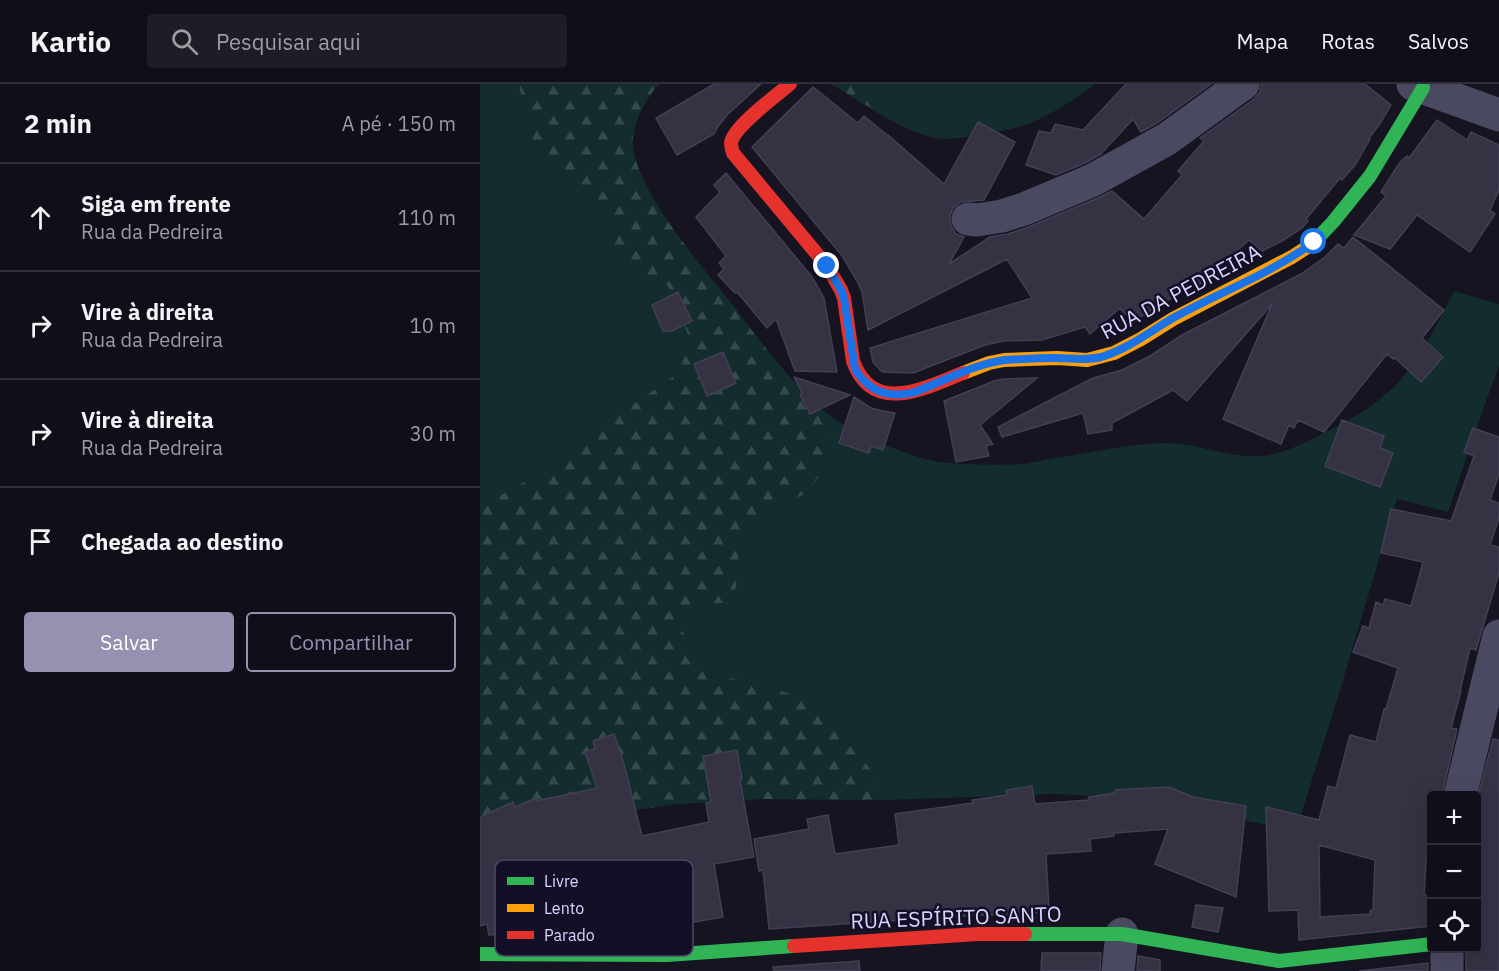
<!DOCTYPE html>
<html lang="pt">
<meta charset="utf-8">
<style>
:root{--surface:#100f19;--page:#1e1d26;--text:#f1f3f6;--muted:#9c9ca2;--line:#302f38;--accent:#9591b1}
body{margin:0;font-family:"IBM Plex Sans",sans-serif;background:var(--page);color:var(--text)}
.controls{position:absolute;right:18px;bottom:18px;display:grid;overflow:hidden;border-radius:6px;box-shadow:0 6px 24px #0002}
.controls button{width:54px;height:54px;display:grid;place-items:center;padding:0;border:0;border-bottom:2px solid var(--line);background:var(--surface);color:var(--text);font:30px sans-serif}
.stop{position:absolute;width:18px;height:18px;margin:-14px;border:4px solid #1a73e8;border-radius:50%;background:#fff}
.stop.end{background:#1a73e8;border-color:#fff;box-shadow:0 2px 6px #0008}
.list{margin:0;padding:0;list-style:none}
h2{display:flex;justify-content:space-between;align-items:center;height:78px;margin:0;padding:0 24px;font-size:26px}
h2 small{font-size:20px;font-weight:400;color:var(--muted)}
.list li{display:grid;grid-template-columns:39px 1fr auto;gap:18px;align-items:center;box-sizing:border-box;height:108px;padding:0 24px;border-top:2px solid var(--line)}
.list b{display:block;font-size:22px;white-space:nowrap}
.list p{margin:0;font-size:20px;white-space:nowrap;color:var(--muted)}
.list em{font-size:20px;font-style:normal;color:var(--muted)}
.actions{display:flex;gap:12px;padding:18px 24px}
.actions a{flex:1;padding:14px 0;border:2px solid var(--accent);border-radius:6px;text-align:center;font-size:21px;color:var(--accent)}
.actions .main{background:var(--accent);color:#fff}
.icon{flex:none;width:33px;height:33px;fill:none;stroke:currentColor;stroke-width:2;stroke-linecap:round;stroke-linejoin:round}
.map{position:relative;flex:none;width:1019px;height:887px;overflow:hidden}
header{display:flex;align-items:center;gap:36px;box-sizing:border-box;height:84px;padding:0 30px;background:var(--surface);border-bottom:2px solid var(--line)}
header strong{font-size:28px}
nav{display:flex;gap:33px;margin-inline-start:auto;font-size:21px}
.search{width:420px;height:54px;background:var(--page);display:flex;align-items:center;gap:15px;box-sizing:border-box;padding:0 21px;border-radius:6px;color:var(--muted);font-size:22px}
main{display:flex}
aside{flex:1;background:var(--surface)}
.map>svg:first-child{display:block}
.grass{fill:#132c2d}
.forest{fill:url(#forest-firs)}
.building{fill:#343243;stroke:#433f54;stroke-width:1.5;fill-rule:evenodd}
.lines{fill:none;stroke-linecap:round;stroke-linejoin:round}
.street{stroke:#4a4962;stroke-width:33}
.fast{stroke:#30b455;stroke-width:14}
.slow{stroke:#ff9f0a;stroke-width:14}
.jam{stroke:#e5322d;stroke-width:14}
.route{stroke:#1a73e8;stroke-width:8}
.labels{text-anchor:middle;stroke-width:5;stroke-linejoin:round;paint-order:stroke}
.street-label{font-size:21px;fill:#d9d4ff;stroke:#130f26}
.key{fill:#130f26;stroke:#4e4a67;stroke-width:1.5}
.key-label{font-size:16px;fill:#d9d4ff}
</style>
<header>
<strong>Kartio</strong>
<div class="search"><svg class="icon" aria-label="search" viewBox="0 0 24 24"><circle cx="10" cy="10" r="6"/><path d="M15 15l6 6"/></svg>Pesquisar aqui</div>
<nav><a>Mapa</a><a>Rotas</a><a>Salvos</a></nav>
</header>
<main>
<aside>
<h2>2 min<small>A pé · 150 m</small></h2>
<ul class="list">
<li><svg class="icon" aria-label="ahead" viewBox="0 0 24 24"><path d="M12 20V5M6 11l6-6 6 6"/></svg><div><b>Siga em frente</b><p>Rua da Pedreira</p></div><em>110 m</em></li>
<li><svg class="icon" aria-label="right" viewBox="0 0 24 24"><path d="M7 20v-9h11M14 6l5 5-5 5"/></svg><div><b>Vire à direita</b><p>Rua da Pedreira</p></div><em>10 m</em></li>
<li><svg class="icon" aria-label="right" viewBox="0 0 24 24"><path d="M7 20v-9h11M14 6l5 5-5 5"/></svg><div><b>Vire à direita</b><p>Rua da Pedreira</p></div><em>30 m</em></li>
<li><svg class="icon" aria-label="arrive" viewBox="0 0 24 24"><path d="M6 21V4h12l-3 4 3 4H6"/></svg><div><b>Chegada ao destino</b></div></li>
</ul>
<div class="actions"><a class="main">Salvar</a><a>Compartilhar</a></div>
</aside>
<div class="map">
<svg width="1019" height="887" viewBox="0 0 1019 887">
<defs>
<pattern id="forest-firs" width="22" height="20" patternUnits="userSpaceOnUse" patternTransform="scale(1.5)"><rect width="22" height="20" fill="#132c2d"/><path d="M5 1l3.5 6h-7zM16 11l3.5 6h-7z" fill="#354a4c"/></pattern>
</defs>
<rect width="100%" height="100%" fill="#161421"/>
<path class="grass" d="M 0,0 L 179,0 C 164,17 153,38 153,60 C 155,107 226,188 256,225 C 285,263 312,306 352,333 C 377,350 410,364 438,373 C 454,378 472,380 488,380 C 507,381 526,381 544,380 C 555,378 566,376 577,374 C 612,368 648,360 683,359 C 717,358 749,375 782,372 C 803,370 822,360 840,351 C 869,337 901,319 922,294 C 944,268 959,237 974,207 L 1019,220 L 1019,282 L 1005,320 L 968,428 L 917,415 L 857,616 L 816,747 C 736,731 655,712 573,710 L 410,716 L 282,715 L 197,720 L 0,748 Z
M 351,0 L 615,0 C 592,18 564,36 535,44 C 523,47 511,49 499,51 C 480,54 463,58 444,51 C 411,40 381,18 351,0 Z"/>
<path class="forest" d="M 39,0 L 179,0 C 164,17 152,39 153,62 C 157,107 218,177 246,213 C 280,256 308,297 351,333 L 349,369 L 343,386 L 334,399 L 323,411 L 286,425 L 272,441 L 262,457 L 257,480 L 256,503 L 250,518 L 231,520 L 218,517 L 198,537 L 204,550 L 208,567 L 218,585 L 231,591 L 274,598 L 313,611 L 355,645 L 388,682 L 410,716 L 282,715 L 197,720 L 0,748 L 0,421 L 31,406 L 91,369 L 147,325 L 194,292 L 201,282 L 211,258 L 188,202 L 161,191 L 144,179 L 133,164 L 131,142 L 126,123 L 109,116 L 94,106 L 74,87 L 57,67 L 46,36 Z
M 351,0 L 399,0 L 395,26 Z"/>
<path class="building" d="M 234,0 L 281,0 L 248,30 L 239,41 L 234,50 L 197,71 L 176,34 Z
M 646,0 L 731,0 L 677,39 L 661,48 L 653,35 L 621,70 L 605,79 L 576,91 L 546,81 L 559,47 L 571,49 L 575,40 L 603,46 Z
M 781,0 L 885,0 L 911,21 L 899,41 L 889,54 L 890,55 L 875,81 L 862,96 L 860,94 L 826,135 L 828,137 L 822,144 L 802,157 L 782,167 L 769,156 L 739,183 L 743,188 L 684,218 L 652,238 L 640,224 L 610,250 L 605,243 L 562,256 L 523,257 L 505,261 L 433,289 L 403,288 L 400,286 L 393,278 L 390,264 L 552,214 L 527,175 L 388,246 L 382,208 L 377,197 L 363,173 L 272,63 L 333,3 L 378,39 L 384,32 L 407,51 L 408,51 L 464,100 L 498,38 L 535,58 L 504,116 L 481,118 L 473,124 L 470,132 L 471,142 L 476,150 L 484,153 L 469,180 L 510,153 L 528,150 L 551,142 L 620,113 L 632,107 L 664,135 L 702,91 L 698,87 L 724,57 L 720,54 L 774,15 L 780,8 Z
M 957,36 L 987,56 L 991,48 L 1019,61 L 1019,106 L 1010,126 L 1015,130 L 990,168 L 937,131 L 910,165 L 874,151 L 906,112 L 901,108 L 920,78 L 927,72 L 929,74 Z
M 246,89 L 332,193 L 344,214 L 357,288 L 315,287 L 296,235 L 287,244 L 257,208 L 255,209 L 238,191 L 244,185 L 239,179 L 246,172 L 216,133 L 240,108 L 234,101 Z
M 873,153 L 964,226 L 942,254 L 963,273 L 941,298 L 915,274 L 913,275 L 907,270 L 844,348 L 818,336 L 814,344 L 809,341 L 801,360 L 743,335 L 792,220 L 707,317 L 693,306 L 632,339 L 632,346 L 608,350 L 603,329 L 522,353 L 518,343 L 613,294 L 642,286 L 670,272 L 702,251 L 821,190 L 845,173 L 858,160 L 864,164 Z
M 198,208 L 212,237 L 192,247 L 183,247 L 172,221 Z
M 243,268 L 256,299 L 227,312 L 214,280 Z
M 314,293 L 370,311 L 330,330 L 320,311 L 322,309 Z
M 557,294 L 500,341 L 513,360 L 506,362 L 509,372 L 476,378 L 464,317 L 514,297 L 523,295 Z
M 374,313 L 391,324 L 403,327 L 415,329 L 403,366 L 391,362 L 389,369 L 359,359 Z
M 862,336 L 904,352 L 900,364 L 913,369 L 900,403 L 845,382 Z
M 993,344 L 1019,353 L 1019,390 L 1010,416 L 1019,419 L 1019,434 L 1010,461 L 1019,463 L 1019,489 L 996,566 L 990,564 L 980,607 L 981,607 L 971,644 L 977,645 L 962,711 L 951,711 L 951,755 L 946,777 L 944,811 L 951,811 L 951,842 L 819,856 L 818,826 L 789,827 L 786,723 L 839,736 L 848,702 L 856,704 L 870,651 L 896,658 L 904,625 L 906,625 L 918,584 L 873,568 L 883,542 L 889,544 L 896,518 L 903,521 L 905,515 L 931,522 L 943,478 L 901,469 L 911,425 L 971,437 L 994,372 L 984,368 ZM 839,761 L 895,776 L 893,826 L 890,827 L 890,830 L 840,833 Z
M 134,650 L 144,680 L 162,752 L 229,738 L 226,719 L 231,718 L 223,672 L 257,666 L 262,695 L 260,696 L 274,773 L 234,780 L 243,833 L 176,845 L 173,831 L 116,847 L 9,851 L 7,840 L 0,842 L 0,733 L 33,718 L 35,723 L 56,714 L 57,717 L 117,704 L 105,668 L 115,665 L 113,657 Z
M 1013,655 L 1019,656 L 1019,887 L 986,887 L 986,864 L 996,864 L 996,720 Z
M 552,702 L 555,720 L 609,716 L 609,713 L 635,709 L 635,706 L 689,703 L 713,713 L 766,722 L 756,813 L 675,780 L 688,745 L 634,749 L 634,752 L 610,755 L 611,767 L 566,770 L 569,827 L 540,831 L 497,831 L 289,845 L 283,786 L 279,787 L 274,755 L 329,745 L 327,735 L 348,731 L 355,770 L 419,761 L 415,730 L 493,719 L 492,716 L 527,711 L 526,706 Z
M 716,821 L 743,824 L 738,848 L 712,843 Z
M 562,869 L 621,869 L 620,887 L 561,887 Z
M 658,872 L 680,876 L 680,887 L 657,887 Z
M 379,877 L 380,887 L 294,887 L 293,883 Z
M 948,879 L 948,887 L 879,887 Z"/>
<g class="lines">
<path class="street" d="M 933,0 L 1019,31
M 488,135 L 497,136 L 522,132 L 544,125 L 613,96 L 687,55 L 763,0
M 980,712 L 1019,552
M 967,864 L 967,887
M 638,887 L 642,850"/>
<path class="fast" d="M 832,160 L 853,138 L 890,92 L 943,4
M 545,850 L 642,850 L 799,877 L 952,860
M 0,870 L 187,871 L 314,862"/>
<path class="slow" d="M 483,289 L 509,279 L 524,276 L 577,274 L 607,276 L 634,269 L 661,255 L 693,235 L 812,173 L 832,160"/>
<path class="jam" d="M 310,0 C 297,11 253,43 251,59 C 251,63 252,66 253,69 L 347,182 L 361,206 L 364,214 L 373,277 C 393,332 445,304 483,289
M 314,862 L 498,850 L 545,850"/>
</g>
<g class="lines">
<path class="route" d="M 347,182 L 361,206 L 364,214 L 375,285 C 389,308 409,315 435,308 C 464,297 494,280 525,276 C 542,275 559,274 576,274 C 591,274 605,277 621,273 C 648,265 669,248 693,234 C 740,208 790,190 834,158"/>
</g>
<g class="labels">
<g class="street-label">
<text transform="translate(701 208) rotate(-28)" y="7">RUA DA PEDREIRA</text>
<text transform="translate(476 834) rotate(-2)" y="7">RUA ESPÍRITO SANTO</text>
</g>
</g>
<rect x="15" y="776" width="198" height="96" rx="9" class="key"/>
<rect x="27" y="793" width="27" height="8" fill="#30b455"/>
<rect x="27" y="820" width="27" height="8" fill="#ff9f0a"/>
<rect x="27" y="847" width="27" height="8" fill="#e5322d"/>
<g class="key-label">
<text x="64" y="803">Livre</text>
<text x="64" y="830">Lento</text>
<text x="64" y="857">Parado</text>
</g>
</svg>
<div class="controls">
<button>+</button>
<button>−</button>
<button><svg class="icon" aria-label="locate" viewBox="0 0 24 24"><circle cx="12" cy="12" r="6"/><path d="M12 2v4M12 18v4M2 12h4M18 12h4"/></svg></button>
</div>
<div class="stop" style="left:834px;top:158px"></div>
<div class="stop end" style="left:347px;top:182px"></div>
</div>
</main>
